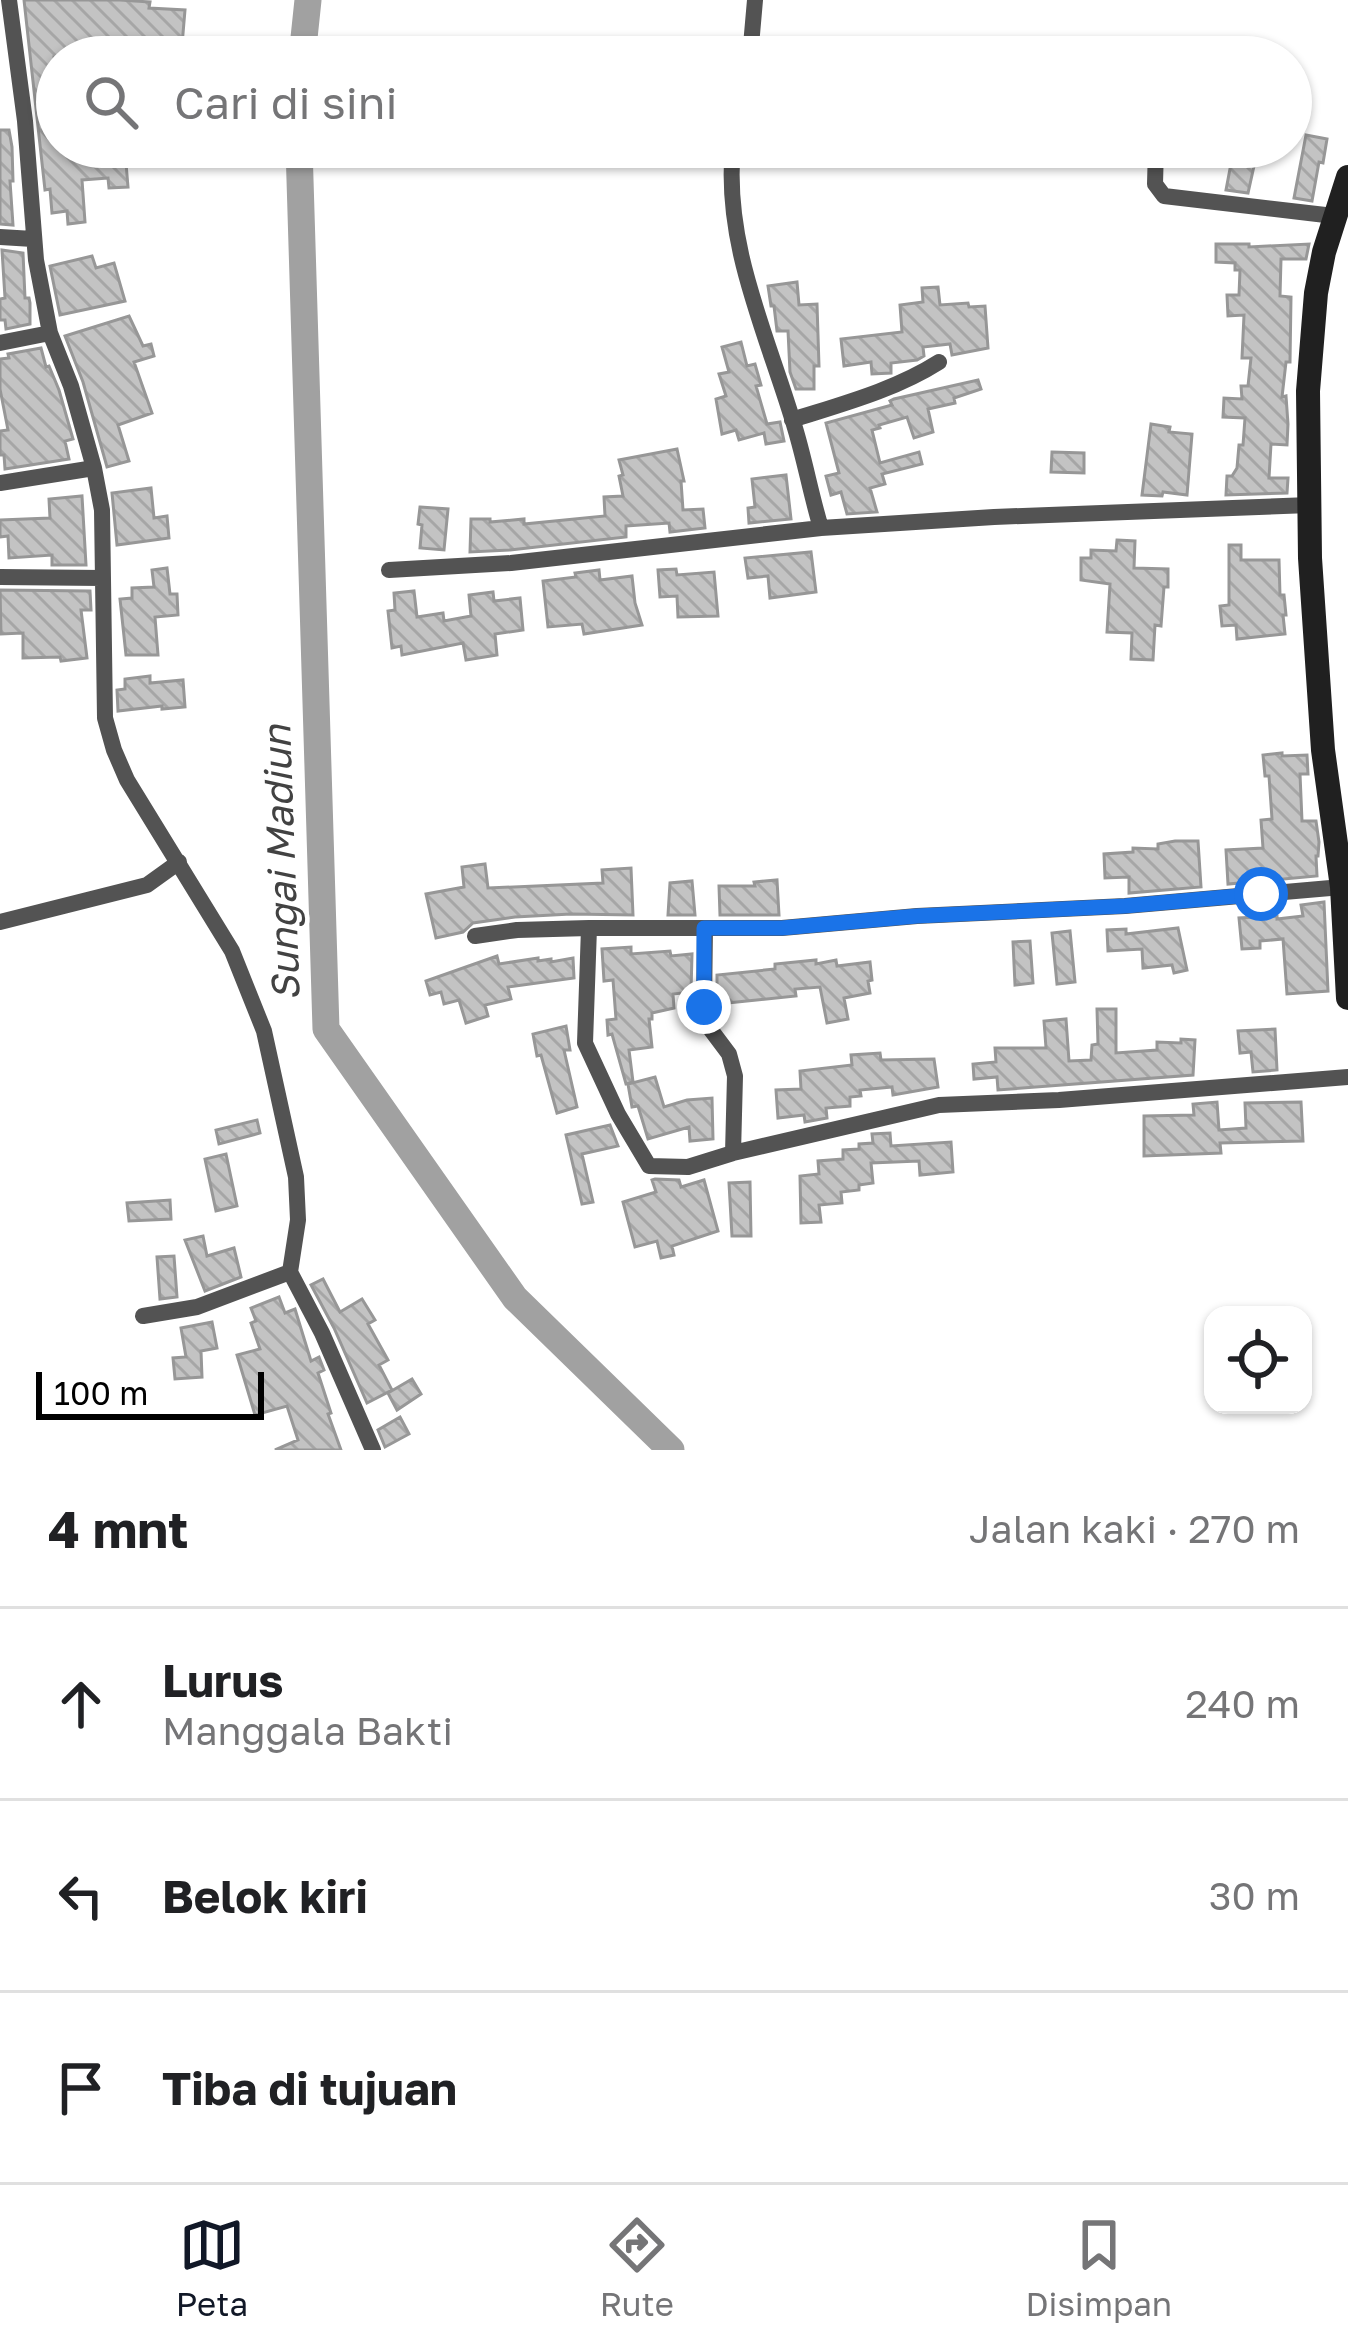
<!DOCTYPE html>
<html lang="id">
<meta charset="utf-8">
<style>
:root{--surface:#fff;--page:#f6f6f6;--text:#202124;--muted:#757577;--line:#e0e0e0;--accent:#111827}
body{margin:0;font-family:"Golos Text",sans-serif;background:var(--page);color:var(--text)}
.controls{position:absolute;right:36px;bottom:36px;display:grid;overflow:hidden;border-radius:24px;box-shadow:0 3px 9px #0004}
.controls button{width:108px;height:108px;display:grid;place-items:center;padding:0;border:0;border-bottom:3px solid var(--line);background:var(--surface);color:var(--text);font:60px sans-serif}
.scale{position:absolute;left:36px;bottom:30px;width:228px;box-sizing:border-box;padding-left:12px;border:6px solid #000;border-top:0;font-size:33px;line-height:42px;white-space:nowrap;color:#000;-webkit-text-stroke:9px #fff;paint-order:stroke}
.stop{position:absolute;width:36px;height:36px;margin:-27px;border:9px solid #1a73e8;border-radius:50%;background:#fff}
.stop.end{background:#1a73e8;border-color:#fff;box-shadow:0 3px 12px #0008}
.list{margin:0;padding:0;list-style:none}
h2{display:flex;justify-content:space-between;align-items:center;height:156px;margin:0;padding:0 48px;font-size:51px}
h2 small{font-size:39px;font-weight:400;color:var(--muted)}
.list li{display:grid;grid-template-columns:78px 1fr auto;gap:36px;align-items:center;box-sizing:border-box;height:192px;padding:0 48px;border-top:3px solid var(--line)}
.list b{display:block;font-size:45px;white-space:nowrap}
.list p{margin:0;font-size:39px;white-space:nowrap;color:var(--muted)}
.list em{font-size:39px;font-style:normal;color:var(--muted)}
.icon{flex:none;width:66px;height:66px;fill:none;stroke:currentColor;stroke-width:2;stroke-linecap:round;stroke-linejoin:round}
.map{position:relative;flex:none;width:1348px;height:1450px;overflow:hidden}
.search{position:absolute;background:var(--surface);box-shadow:0 3px 9px #0004;left:36px;right:36px;top:36px;height:132px;display:flex;align-items:center;gap:30px;box-sizing:border-box;padding:0 42px;border-radius:66px;color:var(--muted);font-size:45px}
.sheet{height:732px;background:var(--surface)}
nav{display:flex;justify-content:space-around;align-items:center;box-sizing:border-box;height:168px;border-top:3px solid var(--line);background:var(--surface);font-size:33px;color:var(--muted)}
nav a{display:grid;justify-items:center;gap:6px}
nav .on{color:var(--accent)}
.map>svg:first-child{display:block}
.lines{fill:none;stroke-linecap:round;stroke-linejoin:round}
.river{stroke:#a1a1a1;stroke-width:27}
.building{fill:url(#building-back-hatch);stroke:#979797;stroke-width:3}
.street{stroke:#535353;stroke-width:16}
.secondary{stroke:#202020;stroke-width:24}
.route{stroke:#1a73e8;stroke-width:15}
.labels{text-anchor:middle;stroke-width:9;stroke-linejoin:round;paint-order:stroke}
.water-label{font-size:39px;font-style:italic;fill:#424242;stroke:#fff}
</style>
<div class="map">
<svg width="1348" height="1450" viewBox="0 0 1348 1450">
<defs>
<pattern id="building-back-hatch" width="6" height="6" patternUnits="userSpaceOnUse" patternTransform="scale(3)"><rect width="6" height="6" fill="#c3c3c3"/><path d="M-1 5l2 2M0 0l6 6M5-1l2 2" fill="none" stroke="#a6a6a6"/></pattern>
</defs>
<rect width="100%" height="100%" fill="#fff"/>
<g class="lines">
<path class="river" d="M 302,57 L 308,0
M 299,147 L 326,1029 L 515,1298 L 671,1450"/>
</g>
<path class="building" d="M 24,0 L 120,0 L 150,2 L 149,8 L 185,10 L 181,57 L 160,57 L 160,54 L 54,57 L 57,88 L 57,147 L 100,147 L 101,153 L 125,151 L 128,187 L 109,188 L 108,178 L 82,180 L 85,222 L 68,224 L 67,211 L 52,213 L 50,189 L 45,190 Z
M 0,130 L 9,130 L 12,147 L 13,181 L 10,181 L 13,225 L 0,224 Z
M 1306,135 L 1327,139 L 1323,163 L 1319,162 L 1312,201 L 1294,198 Z
M 1233,153 L 1256,157 L 1248,193 L 1226,190 Z
M 1216,244 L 1249,244 L 1249,247 L 1309,244 L 1306,259 L 1281,259 L 1280,296 L 1291,297 L 1290,362 L 1286,362 L 1282,397 L 1286,396 L 1288,424 L 1287,445 L 1271,444 L 1269,478 L 1288,478 L 1287,493 L 1226,495 L 1227,476 L 1232,476 L 1237,468 L 1239,445 L 1243,445 L 1245,418 L 1223,417 L 1224,398 L 1242,399 L 1241,386 L 1248,386 L 1251,358 L 1242,358 L 1244,315 L 1228,316 L 1227,295 L 1239,295 L 1240,270 L 1235,270 L 1235,263 L 1216,262 Z
M 2,250 L 23,253 L 25,298 L 29,298 L 30,303 L 30,324 L 6,329 L 5,320 L 0,320 L 0,299 L 5,298 Z
M 92,256 L 96,268 L 114,263 L 125,301 L 60,315 L 50,266 Z
M 797,282 L 799,305 L 817,304 L 819,366 L 814,366 L 814,389 L 796,389 L 790,372 L 788,331 L 777,331 L 774,306 L 771,306 L 768,286 Z
M 938,287 L 940,305 L 968,303 L 969,307 L 985,306 L 988,348 L 952,355 L 950,344 L 923,347 L 924,356 L 917,360 L 891,363 L 891,373 L 872,374 L 871,362 L 844,366 L 841,339 L 902,332 L 900,305 L 923,302 L 922,288 Z
M 129,316 L 143,346 L 151,344 L 154,356 L 134,362 L 152,413 L 118,425 L 129,461 L 107,467 L 83,382 L 65,336 Z
M 741,342 L 747,366 L 755,364 L 761,385 L 756,386 L 767,424 L 780,422 L 784,441 L 766,444 L 764,433 L 739,440 L 736,430 L 722,434 L 716,399 L 726,396 L 719,374 L 729,372 L 722,347 Z
M 41,348 L 46,367 L 49,366 L 59,390 L 73,439 L 65,441 L 69,459 L 5,469 L 4,455 L 0,455 L 0,431 L 8,430 L 0,389 L 0,359 L 9,358 L 8,354 Z
M 978,380 L 981,389 L 954,398 L 955,403 L 928,409 L 933,432 L 914,438 L 907,417 L 879,425 L 880,428 L 872,430 L 880,463 L 919,452 L 922,464 L 882,474 L 885,484 L 870,488 L 877,512 L 847,514 L 841,492 L 831,495 L 826,476 L 839,473 L 826,423 L 892,405 L 890,401 L 894,399 Z
M 1151,424 L 1170,427 L 1169,432 L 1192,434 L 1187,495 L 1163,492 L 1162,496 L 1142,495 Z
M 677,449 L 684,481 L 681,481 L 683,510 L 703,509 L 705,528 L 670,532 L 669,523 L 626,526 L 626,537 L 510,550 L 470,552 L 471,519 L 490,519 L 490,522 L 524,519 L 524,524 L 605,516 L 604,497 L 623,496 L 619,476 L 623,475 L 619,460 Z
M 1052,452 L 1084,453 L 1084,473 L 1051,472 Z
M 786,475 L 791,519 L 749,523 L 748,508 L 755,507 L 752,479 Z
M 151,488 L 154,518 L 167,516 L 169,538 L 117,545 L 112,493 Z
M 82,496 L 86,565 L 52,565 L 52,555 L 9,558 L 8,536 L 0,537 L 0,520 L 50,518 L 49,499 Z
M 420,507 L 448,509 L 444,550 L 420,548 L 422,525 L 418,524 Z
M 1117,540 L 1135,541 L 1134,568 L 1168,569 L 1168,587 L 1164,587 L 1161,626 L 1155,625 L 1153,660 L 1131,659 L 1132,633 L 1107,632 L 1110,584 L 1081,580 L 1081,558 L 1091,558 L 1091,550 L 1116,551 Z
M 1229,545 L 1241,545 L 1241,560 L 1279,560 L 1280,595 L 1284,595 L 1286,615 L 1283,615 L 1285,634 L 1237,639 L 1236,625 L 1222,626 L 1220,606 L 1229,605 Z
M 811,552 L 816,592 L 770,598 L 768,576 L 748,578 L 745,558 Z
M 167,568 L 170,594 L 177,594 L 178,615 L 155,617 L 158,655 L 126,655 L 120,599 L 132,598 L 132,588 L 154,587 L 152,570 Z
M 676,569 L 677,575 L 714,572 L 718,616 L 678,617 L 677,596 L 660,597 L 658,570 Z
M 599,570 L 600,580 L 632,576 L 635,603 L 642,625 L 584,634 L 582,624 L 548,627 L 543,581 L 576,577 L 575,573 Z
M 0,590 L 90,591 L 91,610 L 81,610 L 87,658 L 61,661 L 60,657 L 23,658 L 23,633 L 1,634 Z
M 414,591 L 417,617 L 443,613 L 444,621 L 471,616 L 469,595 L 493,592 L 494,601 L 520,598 L 523,630 L 495,634 L 497,655 L 466,660 L 463,643 L 402,655 L 401,646 L 392,648 L 388,611 L 395,610 L 394,593 Z
M 150,676 L 150,683 L 183,680 L 185,707 L 162,709 L 162,706 L 118,711 L 117,690 L 125,689 L 125,679 Z
M 1282,753 L 1282,756 L 1307,755 L 1308,774 L 1300,774 L 1302,821 L 1316,821 L 1319,842 L 1318,856 L 1316,856 L 1317,876 L 1228,884 L 1226,850 L 1263,848 L 1261,820 L 1272,819 L 1269,776 L 1265,776 L 1263,755 Z
M 1175,841 L 1198,841 L 1201,887 L 1129,893 L 1129,877 L 1105,878 L 1104,854 L 1133,852 L 1133,848 L 1158,849 L 1158,844 Z
M 485,864 L 488,888 L 603,883 L 602,870 L 631,868 L 633,915 L 571,914 L 515,917 L 473,923 L 463,932 L 436,938 L 426,894 L 464,887 L 462,867 Z
M 777,880 L 779,915 L 720,915 L 719,886 L 755,886 L 754,882 Z
M 692,881 L 695,915 L 668,915 L 670,883 Z
M 1324,902 L 1328,991 L 1287,994 L 1283,939 L 1260,941 L 1260,948 L 1242,949 L 1239,918 L 1277,916 L 1277,919 L 1303,916 L 1301,905 Z
M 1178,928 L 1187,970 L 1174,973 L 1172,965 L 1143,968 L 1142,949 L 1108,951 L 1107,930 L 1126,929 L 1126,934 Z
M 1070,931 L 1075,982 L 1057,984 L 1052,933 Z
M 1030,941 L 1033,983 L 1015,985 L 1013,942 Z
M 631,947 L 631,954 L 670,951 L 671,956 L 692,954 L 691,992 L 673,994 L 674,1008 L 652,1013 L 652,1019 L 649,1019 L 652,1047 L 629,1050 L 633,1082 L 626,1084 L 612,1034 L 608,1035 L 607,1020 L 616,1019 L 613,980 L 604,981 L 602,949 Z
M 497,956 L 499,964 L 538,958 L 538,961 L 551,959 L 551,962 L 573,958 L 574,978 L 508,987 L 511,999 L 485,1005 L 488,1016 L 466,1023 L 459,1000 L 444,1004 L 441,992 L 430,995 L 426,981 Z
M 816,960 L 816,964 L 836,960 L 837,966 L 870,962 L 872,980 L 868,981 L 870,993 L 844,998 L 848,1019 L 827,1023 L 820,987 L 795,989 L 796,996 L 717,1004 L 717,975 L 775,969 L 775,964 Z
M 1097,1009 L 1116,1009 L 1116,1053 L 1157,1050 L 1157,1042 L 1181,1043 L 1181,1039 L 1195,1040 L 1193,1075 L 998,1090 L 997,1077 L 974,1079 L 973,1064 L 996,1062 L 995,1048 L 1046,1048 L 1044,1021 L 1066,1019 L 1069,1061 L 1091,1060 L 1092,1045 L 1098,1044 Z
M 566,1026 L 570,1050 L 564,1050 L 577,1107 L 557,1113 L 541,1055 L 537,1056 L 533,1034 Z
M 1275,1029 L 1277,1070 L 1253,1072 L 1251,1052 L 1240,1053 L 1238,1031 Z
M 880,1053 L 881,1060 L 934,1059 L 938,1087 L 893,1095 L 892,1087 L 860,1090 L 861,1096 L 850,1097 L 850,1106 L 826,1108 L 827,1118 L 805,1122 L 804,1115 L 778,1118 L 776,1090 L 801,1089 L 800,1071 L 852,1065 L 851,1055 Z
M 655,1077 L 664,1107 L 687,1100 L 712,1098 L 713,1139 L 690,1141 L 689,1127 L 648,1139 L 638,1106 L 632,1107 L 628,1084 Z
M 1217,1102 L 1219,1130 L 1246,1128 L 1245,1103 L 1301,1102 L 1303,1141 L 1220,1143 L 1221,1153 L 1144,1156 L 1144,1116 L 1194,1115 L 1193,1104 Z
M 257,1120 L 260,1133 L 219,1144 L 216,1130 Z
M 610,1125 L 618,1146 L 582,1154 L 593,1202 L 582,1204 L 566,1135 Z
M 890,1133 L 891,1146 L 951,1142 L 953,1172 L 920,1175 L 919,1161 L 871,1163 L 873,1183 L 859,1185 L 859,1190 L 841,1192 L 842,1203 L 819,1205 L 821,1222 L 801,1223 L 800,1176 L 819,1174 L 818,1161 L 843,1159 L 843,1150 L 859,1149 L 859,1144 L 873,1143 L 872,1134 Z
M 226,1154 L 237,1206 L 216,1211 L 205,1159 Z
M 655,1179 L 679,1180 L 681,1187 L 704,1180 L 718,1231 L 672,1246 L 674,1255 L 661,1258 L 657,1241 L 635,1247 L 623,1202 L 656,1192 L 652,1180 Z
M 750,1182 L 751,1236 L 732,1236 L 729,1183 Z
M 170,1200 L 171,1219 L 129,1221 L 127,1203 Z
M 203,1236 L 207,1256 L 234,1248 L 241,1277 L 205,1291 L 185,1240 Z
M 174,1256 L 177,1297 L 160,1299 L 157,1257 Z
M 323,1279 L 340,1312 L 362,1299 L 375,1320 L 368,1324 L 388,1360 L 379,1365 L 392,1390 L 367,1403 L 334,1328 L 311,1285 Z
M 279,1297 L 285,1313 L 295,1309 L 311,1361 L 319,1357 L 324,1370 L 318,1373 L 331,1413 L 328,1414 L 341,1450 L 275,1450 L 298,1440 L 287,1406 L 255,1415 L 237,1355 L 260,1349 L 251,1323 L 256,1321 L 251,1308 Z
M 212,1322 L 217,1348 L 201,1351 L 202,1377 L 175,1379 L 173,1358 L 186,1357 L 181,1328 Z
M 412,1379 L 421,1394 L 397,1410 L 388,1393 Z
M 400,1417 L 409,1434 L 385,1447 L 378,1430 Z"/>
<g class="lines">
<path class="street" d="M 9,0 L 25,121 L 36,260 L 50,333 L 71,386 L 94,468 L 102,510 L 105,718 L 114,750 L 127,780 L 232,951 L 264,1031 L 296,1177 L 298,1220 L 290,1272 L 322,1333 L 373,1450
M 750,57 L 755,0
M 733,147 C 723,245 768,336 795,428 C 805,461 811,495 821,528
M 1156,147 L 1155,184 L 1164,196 L 1334,216
M 0,237 L 33,239
M 0,343 L 50,333
M 792,420 C 842,404 895,390 939,362
M 0,483 L 94,468
M 389,570 L 511,563 L 821,528 L 994,517 L 1310,505
M 0,577 L 102,578
M 0,922 L 147,885 L 179,862
M 589,928 L 585,1043 L 618,1114 L 649,1166 L 688,1167 L 733,1153 L 939,1105 L 1059,1100 L 1348,1077
M 705,928 L 704,1007 L 711,1030 L 729,1054 L 735,1076 L 733,1153
M 475,936 L 517,930 L 589,928 L 782,928 L 917,916 L 1125,906 L 1342,887
M 143,1316 L 197,1307 L 290,1272"/>
<path class="secondary" d="M 1348,177 L 1324,252 L 1316,293 L 1308,391 L 1310,558 L 1323,750 L 1342,887 L 1348,998"/>
</g>
<g class="lines">
<path class="route" d="M 704,1007 L 704,928 L 782,928 L 917,916 L 1125,906 L 1261,894"/>
</g>
<g class="labels">
<g class="water-label">
<text transform="translate(281 863) rotate(-92)" y="14">Sungai Madiun</text>
</g>
</g>
</svg>
<div class="controls">
<button><svg class="icon" aria-label="locate" viewBox="0 0 24 24"><circle cx="12" cy="12" r="6"/><path d="M12 2v4M12 18v4M2 12h4M18 12h4"/></svg></button>
</div>
<div class="scale">100 m</div>
<div class="stop" style="left:1261px;top:894px"></div>
<div class="stop end" style="left:704px;top:1007px"></div>
<div class="search"><svg class="icon" aria-label="search" viewBox="0 0 24 24"><circle cx="10" cy="10" r="6"/><path d="M15 15l6 6"/></svg>Cari di sini</div>
</div>
<section class="sheet">
<h2>4 mnt<small>Jalan kaki · 270 m</small></h2>
<ul class="list">
<li><svg class="icon" aria-label="ahead" viewBox="0 0 24 24"><path d="M12 20V5M6 11l6-6 6 6"/></svg><div><b>Lurus</b><p>Manggala Bakti</p></div><em>240 m</em></li>
<li><svg class="icon" aria-label="left" viewBox="0 0 24 24"><path d="M17 20v-9H6M10 6l-5 5 5 5"/></svg><div><b>Belok kiri</b></div><em>30 m</em></li>
<li><svg class="icon" aria-label="arrive" viewBox="0 0 24 24"><path d="M6 21V4h12l-3 4 3 4H6"/></svg><div><b>Tiba di tujuan</b></div></li>
</ul>
</section>
<nav>
<a class="on"><svg class="icon" aria-label="map" viewBox="0 0 24 24"><path d="M3 6l6-2 6 2 6-2v14l-6 2-6-2-6 2zM9 4v14M15 6v14"/></svg>Peta</a>
<a><svg class="icon" aria-label="directions" viewBox="0 0 24 24"><path d="M12 3l9 9-9 9-9-9zM9 14v-3h6M13 9l2 2-2 2"/></svg>Rute</a>
<a><svg class="icon" aria-label="saved" viewBox="0 0 24 24"><path d="M7 4h10v16l-5-4-5 4z"/></svg>Disimpan</a>
</nav>
